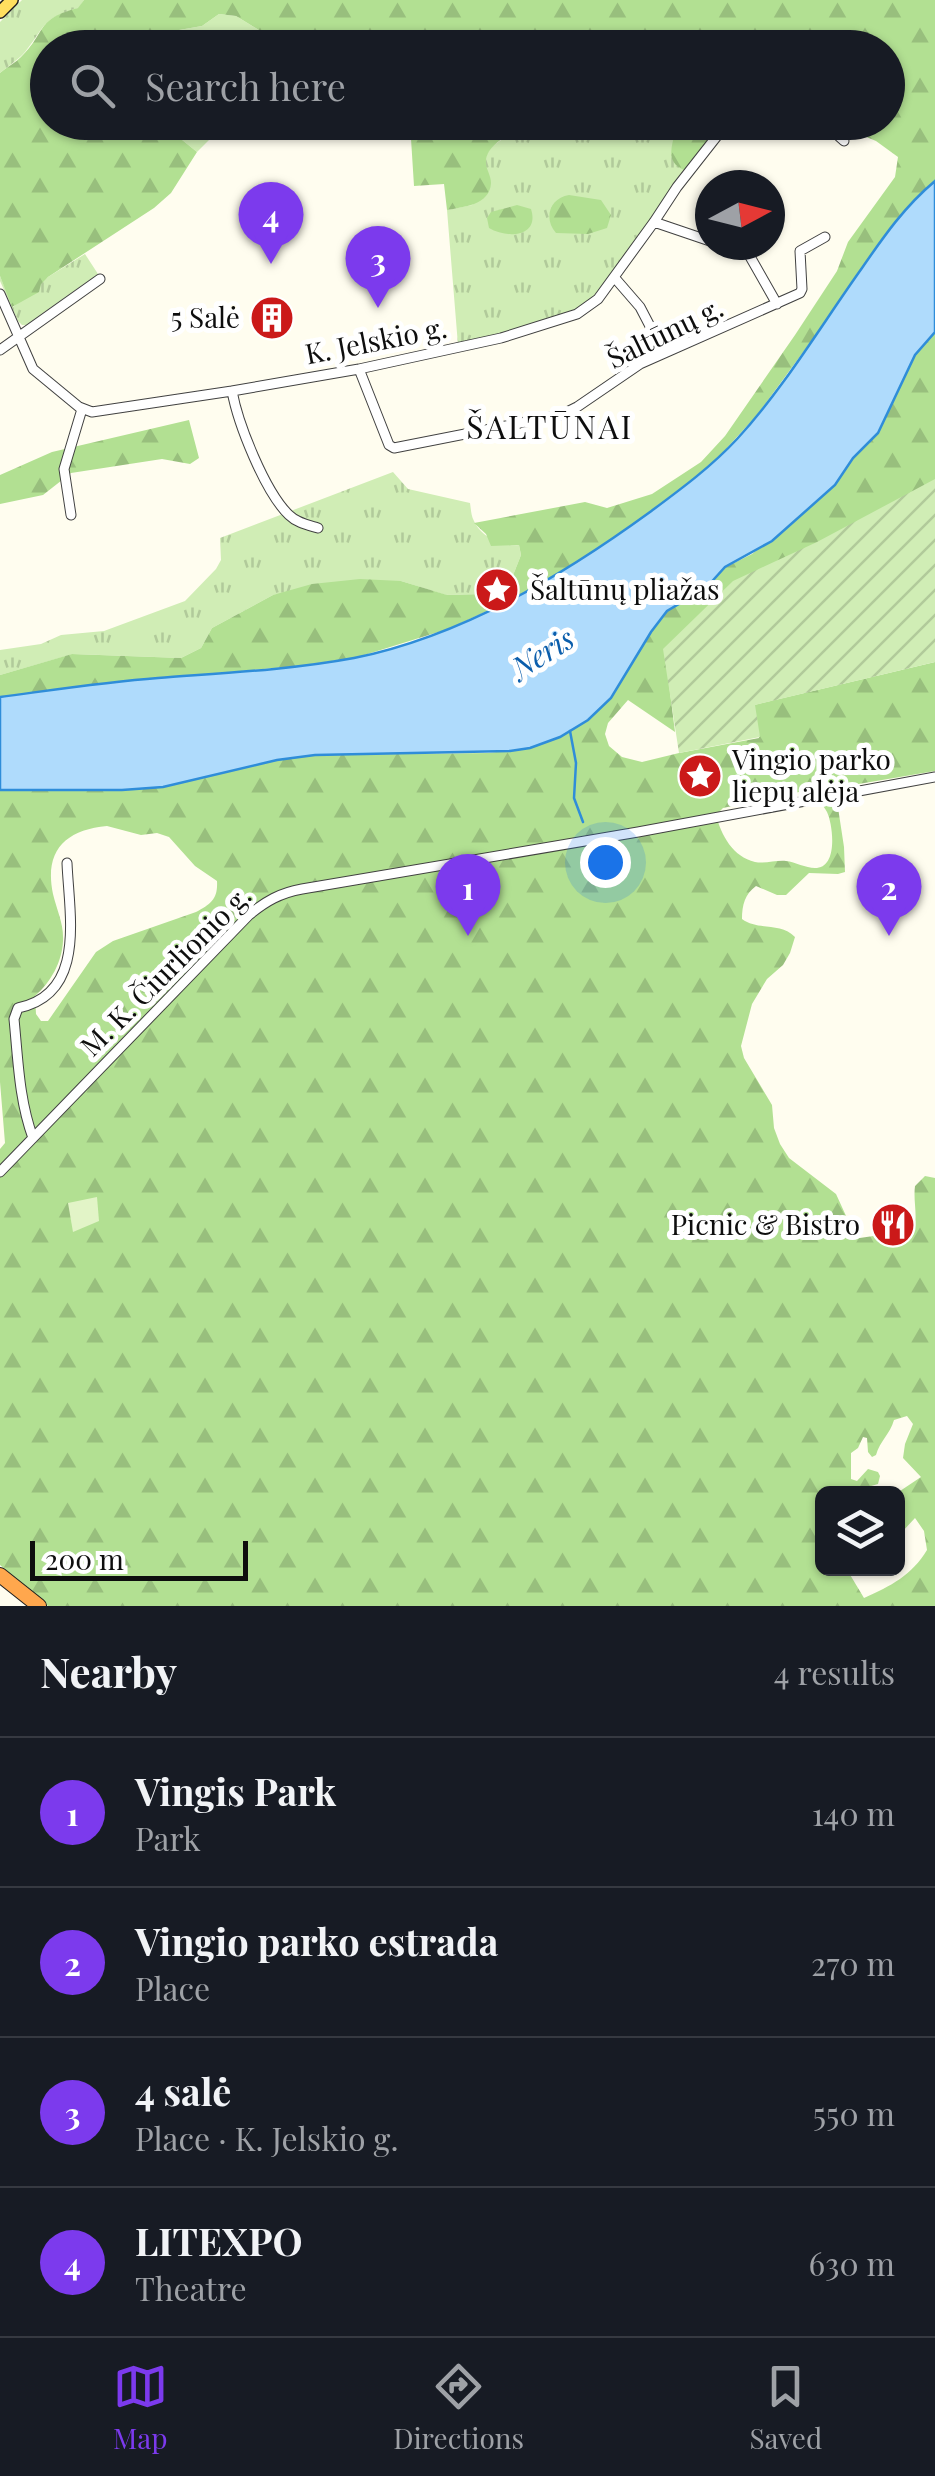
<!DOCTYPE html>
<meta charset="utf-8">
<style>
:root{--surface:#171b24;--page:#20242c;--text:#f1f3f6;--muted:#9ea1a6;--line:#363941;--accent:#7c3aed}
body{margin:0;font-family:"Playfair Display",serif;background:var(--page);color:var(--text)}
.controls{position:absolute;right:30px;bottom:30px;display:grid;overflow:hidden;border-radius:15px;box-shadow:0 2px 8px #0004}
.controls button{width:90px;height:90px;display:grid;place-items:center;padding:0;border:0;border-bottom:2px solid var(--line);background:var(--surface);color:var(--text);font:50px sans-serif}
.compass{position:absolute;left:695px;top:170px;width:90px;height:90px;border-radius:50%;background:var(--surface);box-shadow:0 2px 8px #0004;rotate:83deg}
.scale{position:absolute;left:30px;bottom:25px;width:218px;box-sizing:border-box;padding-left:10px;border:5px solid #0e0e0e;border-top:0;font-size:28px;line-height:35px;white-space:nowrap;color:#0e0e0e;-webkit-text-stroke:8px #fff;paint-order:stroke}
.you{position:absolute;left:605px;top:862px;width:35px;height:35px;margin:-25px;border:8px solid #fff;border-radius:50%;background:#1a73e8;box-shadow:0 0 0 15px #1a73e833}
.badge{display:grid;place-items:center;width:65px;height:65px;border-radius:50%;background:var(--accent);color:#fff;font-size:32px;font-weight:700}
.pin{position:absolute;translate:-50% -82px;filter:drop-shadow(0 2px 5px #0008)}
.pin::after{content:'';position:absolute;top:52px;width:35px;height:30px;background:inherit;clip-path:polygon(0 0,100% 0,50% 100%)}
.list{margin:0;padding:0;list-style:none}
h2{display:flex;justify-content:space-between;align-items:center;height:130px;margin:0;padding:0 40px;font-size:42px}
h2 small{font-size:32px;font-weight:400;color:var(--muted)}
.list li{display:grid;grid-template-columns:65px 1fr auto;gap:30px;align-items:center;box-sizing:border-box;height:150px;padding:0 40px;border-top:2px solid var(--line)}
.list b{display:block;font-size:38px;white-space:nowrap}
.list p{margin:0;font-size:32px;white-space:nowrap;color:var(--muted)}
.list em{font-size:32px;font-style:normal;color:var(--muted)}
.icon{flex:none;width:55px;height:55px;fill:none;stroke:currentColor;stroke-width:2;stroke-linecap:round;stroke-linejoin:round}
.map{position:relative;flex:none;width:935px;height:1606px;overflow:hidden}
.search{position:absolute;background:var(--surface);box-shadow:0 2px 8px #0004;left:30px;right:30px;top:30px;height:110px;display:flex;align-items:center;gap:25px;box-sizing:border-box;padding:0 35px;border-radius:55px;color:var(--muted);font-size:38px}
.sheet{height:730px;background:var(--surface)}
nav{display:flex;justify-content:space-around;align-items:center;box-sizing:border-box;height:140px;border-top:2px solid var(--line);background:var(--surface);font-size:28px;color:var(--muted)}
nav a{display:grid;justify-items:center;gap:5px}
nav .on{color:var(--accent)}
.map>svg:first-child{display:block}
.grass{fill:url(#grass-tufts)}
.forest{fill:url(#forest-firs);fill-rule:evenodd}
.sand{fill:url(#sand-dots)}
.garden{fill:url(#garden-furrows)}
.pitch{fill:#e2f4c7}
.water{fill:#afdbfc;stroke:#2f8dd9;stroke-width:2.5}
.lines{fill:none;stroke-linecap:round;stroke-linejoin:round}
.stream{stroke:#2f8dd9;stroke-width:2.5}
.minor-casing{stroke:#414141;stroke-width:11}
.major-casing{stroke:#1f1f1f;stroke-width:14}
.highway-casing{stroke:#1f1f1f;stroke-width:16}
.minor{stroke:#fff;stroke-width:9}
.major{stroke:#ffdf5f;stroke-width:11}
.highway{stroke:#ffa74d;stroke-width:14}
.labels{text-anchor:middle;stroke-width:10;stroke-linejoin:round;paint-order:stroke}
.poi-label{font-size:28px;fill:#0e0e0e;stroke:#fff;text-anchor:end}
.street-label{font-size:28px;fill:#0e0e0e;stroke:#fff}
.water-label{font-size:30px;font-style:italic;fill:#0b5eac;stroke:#fff}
.quarter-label{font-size:32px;letter-spacing:2.5px;fill:#0e0e0e;stroke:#fff}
</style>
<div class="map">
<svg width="935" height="1606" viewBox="0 0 935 1606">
<defs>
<pattern id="grass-tufts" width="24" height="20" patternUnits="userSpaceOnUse" patternTransform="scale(2.5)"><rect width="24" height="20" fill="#d0edb5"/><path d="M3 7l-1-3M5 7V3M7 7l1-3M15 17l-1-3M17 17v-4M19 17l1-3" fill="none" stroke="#b1ca9a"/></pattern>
<pattern id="forest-firs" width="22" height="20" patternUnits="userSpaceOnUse" patternTransform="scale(2.5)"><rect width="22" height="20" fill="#b2e092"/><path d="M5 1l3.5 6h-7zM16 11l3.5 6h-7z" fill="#98bf7d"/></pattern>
<pattern id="sand-dots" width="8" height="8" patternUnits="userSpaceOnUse" patternTransform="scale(2.5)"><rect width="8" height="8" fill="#fff2b7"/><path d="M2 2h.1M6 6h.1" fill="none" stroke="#d9ce9c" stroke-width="1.8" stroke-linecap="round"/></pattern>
<pattern id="garden-furrows" width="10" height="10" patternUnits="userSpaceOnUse" patternTransform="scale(2.5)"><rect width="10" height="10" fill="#d0edb5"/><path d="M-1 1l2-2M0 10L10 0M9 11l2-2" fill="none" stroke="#b1ca9a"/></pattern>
</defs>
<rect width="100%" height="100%" fill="#fffdef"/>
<path class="grass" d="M 22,0 L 84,0 L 79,8 C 41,18 46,26 25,52 C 18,60 8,66 0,73 L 0,22 Z
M 219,14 L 236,16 L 267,35 L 292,40 L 297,47 L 167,47 L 160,39 L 162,33 L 202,26 Z
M 171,123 L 226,123 L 197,152 L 176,135 Z
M 544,123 L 562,123 L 576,125 L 585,130 L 602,132 L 617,123 L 721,123 L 684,170 L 644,231 L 592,298 L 573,313 L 458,345 L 447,210 L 472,205 L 490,179 C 489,176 485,165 485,163 C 484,141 527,127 544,123 Z
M 85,254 L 98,274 L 26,325 L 22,325 L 18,321 L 0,281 L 0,276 L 13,307 L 48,277 Z
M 393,472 L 408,489 L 470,503 C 471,509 471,516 474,521 C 481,537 503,547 519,545 L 521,555 L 510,583 L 497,576 L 485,581 L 482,594 L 446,595 L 401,581 L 273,595 L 212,628 L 201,648 L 181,658 L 73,654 L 0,675 L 0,650 L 41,644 L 61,635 L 104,631 L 185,601 L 216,569 L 221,560 L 220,538 Z"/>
<path class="forest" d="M 84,0 L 935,0 L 935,181 L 916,198 L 757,415 L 714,462 L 687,485 L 625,531 L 554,576 L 511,600 L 510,583 L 521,555 L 519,545 L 491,546 L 486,534 L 474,523 L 585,502 L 607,508 L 652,494 L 701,462 L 725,436 L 795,335 L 837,271 L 848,242 L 895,177 L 898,157 L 876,141 L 833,123 L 888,122 L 888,48 L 297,48 L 292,40 L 267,35 L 236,16 L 219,14 L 202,26 L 162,33 L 160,39 L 167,47 L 48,48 L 48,122 L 171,123 L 176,135 L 197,152 L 171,193 L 154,208 L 48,277 L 41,284 L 39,292 L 12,307 L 0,276 L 0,73 C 7,67 15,63 21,57 C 47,32 35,19 78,8 Z
M 410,123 L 410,122 L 617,123 C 613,125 609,129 604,131 C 594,134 583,127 574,124 C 560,121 540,122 526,127 C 513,131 486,145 486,161 C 485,168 491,175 491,183 C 490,205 463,207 447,210 L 444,184 L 414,186 Z
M 665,123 L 721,123 L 684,170 C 665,162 672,147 675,131 Z
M 569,195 L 601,200 L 611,215 L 607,228 L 588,234 L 556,233 C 543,218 550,198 569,195 Z
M 517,205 L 531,209 C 540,237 507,239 489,228 L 487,218 L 491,212 Z
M 935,332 L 935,567 L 669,684 L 675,732 L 628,700 L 608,723 L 605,734 L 609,746 L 622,757 L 642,762 L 679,753 L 759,738 L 754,705 L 935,662 L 935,771 L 835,788 L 844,847 L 845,872 L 838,874 L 809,873 L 786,895 L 777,895 L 756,886 C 745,894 742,905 742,919 C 758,931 781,922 795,937 L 790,953 L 783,965 L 767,979 L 752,1004 L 741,1046 L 744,1058 L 772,1105 L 774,1128 L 780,1144 L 789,1158 L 836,1194 L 847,1218 L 853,1239 L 914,1230 C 918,1215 913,1201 915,1186 L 925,1176 L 935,1178 L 935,1606 L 48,1606 L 0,1565 L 0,1149 L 5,1143 L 0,1082 L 0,790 L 122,790 L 163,787 L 277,760 L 314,755 L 488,753 L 530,748 L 560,737 L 588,720 L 611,698 L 651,632 L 667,611 L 706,588 L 720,570 L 752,554 L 835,485 L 853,458 L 878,433 L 915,355 ZM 799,792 L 811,794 C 816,799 824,806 827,812 C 833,825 838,866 817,868 C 807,869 796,862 786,861 C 776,860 765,864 755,862 C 733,857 721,835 716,815 L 723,808 ZM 107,826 L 141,835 L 157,833 L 169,837 L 195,866 L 217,881 C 218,899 211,904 196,912 L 113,941 L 96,952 L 48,1021 L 41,1021 L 36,1014 L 35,996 C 51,982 62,962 63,941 C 64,924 57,911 53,894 C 44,851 65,830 107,826 ZM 907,1416 L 913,1424 L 905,1444 L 903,1458 L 921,1477 L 897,1493 L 898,1545 L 902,1532 L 915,1518 L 924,1531 L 927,1550 C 912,1575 891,1586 864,1598 L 846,1568 L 822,1568 L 822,1494 L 856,1493 L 857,1490 L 878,1484 L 880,1476 L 878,1472 L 868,1469 L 857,1481 L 851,1479 L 851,1453 L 858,1448 L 863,1437 L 867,1438 L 868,1452 L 872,1457 L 876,1455 C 880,1441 890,1434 894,1420 Z
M 189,420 L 199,458 L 190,464 L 162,459 L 71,473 L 43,495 L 0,504 L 0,475 L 52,452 Z
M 360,579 L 401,581 L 447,595 L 482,594 L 487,611 L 448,629 L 358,657 L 299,666 L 113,682 L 0,697 L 0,675 L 72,654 L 181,658 L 201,648 L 212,628 L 273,595 L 312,584 Z"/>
<path class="sand" d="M 497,576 L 510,583 L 511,600 L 487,611 C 482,595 478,580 497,576 Z"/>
<path class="garden" d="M 935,479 L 935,662 L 755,705 L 760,737 L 679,753 L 663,649 L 733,581 L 817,542 Z"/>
<path class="pitch" d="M 97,1197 L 99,1221 L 73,1232 L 68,1203 Z"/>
<path class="water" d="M 935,181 L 935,332 L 915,355 L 878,433 L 853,458 L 835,485 L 772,541 L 725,567 L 706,588 L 667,611 L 651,632 L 611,698 L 588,720 L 560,737 L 530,748 L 510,751 L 315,755 L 277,760 L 163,787 L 122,790 L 0,790 L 0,697 C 53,690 105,682 158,678 C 223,673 289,670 354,658 C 462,636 562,576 650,512 C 681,489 711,467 737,439 C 784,388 822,324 862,268 C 884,236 905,206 935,181 Z"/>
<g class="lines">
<path class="stream" d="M 570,731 L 576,763 L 574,798 L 583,822"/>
<defs>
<path id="minor" d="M 823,122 L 844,141
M 654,222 L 710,241
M 723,245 L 748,253 L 777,304
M 614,277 L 640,307 L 664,353
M 0,294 L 33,369 L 79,407 L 92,412 L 232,391 L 359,369 L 501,338 L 577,314 L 598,299 L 654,222 L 677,187 L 728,122
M 0,350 L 100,279
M 359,369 L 389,445 L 394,448 L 561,415 L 577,407 L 640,364 L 800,293 L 802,289 L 800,251 L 825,237
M 232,391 C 238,424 265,492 289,515 C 297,523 308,525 318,528
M 71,515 L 64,469 L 82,409
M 33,1138 C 19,1100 18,1059 14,1019 L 18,1008 C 87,994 69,914 67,863
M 0,1172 L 249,915 C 266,901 280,893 302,889 L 638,832 L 935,777"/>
<path id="major" d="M 0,12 L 12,0"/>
<path id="highway" d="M 0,1575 L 39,1606"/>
</defs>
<use href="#minor" class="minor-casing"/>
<use href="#major" class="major-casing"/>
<use href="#highway" class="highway-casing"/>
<use href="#minor" class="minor"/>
<use href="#major" class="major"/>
<use href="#highway" class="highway"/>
</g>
<defs>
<symbol id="building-disc" viewBox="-11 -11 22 22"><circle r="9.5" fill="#cb1919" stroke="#fff"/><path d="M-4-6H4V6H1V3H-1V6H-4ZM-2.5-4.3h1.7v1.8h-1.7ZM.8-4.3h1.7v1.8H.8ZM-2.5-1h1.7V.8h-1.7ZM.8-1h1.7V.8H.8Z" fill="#fff"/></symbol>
<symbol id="sight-disc" viewBox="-11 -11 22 22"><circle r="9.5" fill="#cb1919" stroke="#fff"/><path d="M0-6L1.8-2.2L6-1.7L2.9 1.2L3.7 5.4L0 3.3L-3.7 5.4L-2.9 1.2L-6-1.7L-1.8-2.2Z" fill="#fff"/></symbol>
<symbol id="restaurant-disc" viewBox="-11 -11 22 22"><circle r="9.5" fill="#cb1919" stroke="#fff"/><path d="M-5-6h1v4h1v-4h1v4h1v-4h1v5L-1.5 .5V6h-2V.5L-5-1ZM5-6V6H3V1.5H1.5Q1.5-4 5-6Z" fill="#fff"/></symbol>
</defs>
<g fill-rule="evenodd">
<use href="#building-disc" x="247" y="293" width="50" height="50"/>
<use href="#sight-disc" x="472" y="565" width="50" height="50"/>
<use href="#sight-disc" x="675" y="751" width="50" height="50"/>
<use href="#restaurant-disc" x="868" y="1200" width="50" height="50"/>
</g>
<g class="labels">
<g class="poi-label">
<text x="240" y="328">5 Salė</text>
<text x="530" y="600" text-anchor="start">Šaltūnų pliažas</text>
<text x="732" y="770" text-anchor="start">Vingio parko<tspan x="732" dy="32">liepų alėja</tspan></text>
<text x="860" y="1235">Picnic &amp; Bistro</text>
</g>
<g class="street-label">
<text transform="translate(665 333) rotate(-26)" y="10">Šaltūnų g.</text>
<text transform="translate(376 341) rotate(-11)" y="10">K. Jelskio g.</text>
<text transform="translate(166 971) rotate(-45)" y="10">M. K. Čiurlionio g.</text>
</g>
<g class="water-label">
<text transform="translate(543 654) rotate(-32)" y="10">Neris</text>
</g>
<g class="quarter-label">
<text x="550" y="439">ŠALTŪNAI</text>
</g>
</g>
</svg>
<div class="controls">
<button><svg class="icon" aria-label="layers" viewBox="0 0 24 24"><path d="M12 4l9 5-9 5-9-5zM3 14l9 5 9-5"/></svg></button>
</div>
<svg class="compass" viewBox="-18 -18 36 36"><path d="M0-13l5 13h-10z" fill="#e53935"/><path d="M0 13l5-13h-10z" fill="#9ea1a6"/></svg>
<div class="scale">200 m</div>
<div class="you"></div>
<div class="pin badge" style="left:468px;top:936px">1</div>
<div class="pin badge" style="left:889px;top:936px">2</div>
<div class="pin badge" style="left:378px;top:308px">3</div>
<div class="pin badge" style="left:271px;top:264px">4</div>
<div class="search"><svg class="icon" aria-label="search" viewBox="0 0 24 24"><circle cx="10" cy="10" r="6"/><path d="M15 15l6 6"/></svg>Search here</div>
</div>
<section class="sheet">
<h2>Nearby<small>4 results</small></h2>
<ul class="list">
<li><span class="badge">1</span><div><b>Vingis Park</b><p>Park</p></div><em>140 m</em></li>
<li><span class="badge">2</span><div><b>Vingio parko estrada</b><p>Place</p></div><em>270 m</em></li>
<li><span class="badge">3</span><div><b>4 salė</b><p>Place · K. Jelskio g.</p></div><em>550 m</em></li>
<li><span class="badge">4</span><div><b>LITEXPO</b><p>Theatre</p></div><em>630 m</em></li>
</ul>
</section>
<nav>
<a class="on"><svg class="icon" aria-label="map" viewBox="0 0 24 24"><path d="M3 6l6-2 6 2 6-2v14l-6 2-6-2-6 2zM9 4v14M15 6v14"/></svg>Map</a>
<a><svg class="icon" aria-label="directions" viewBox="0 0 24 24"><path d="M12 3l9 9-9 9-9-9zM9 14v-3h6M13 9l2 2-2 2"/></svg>Directions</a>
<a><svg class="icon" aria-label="saved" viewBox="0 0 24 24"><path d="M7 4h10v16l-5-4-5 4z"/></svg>Saved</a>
</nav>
